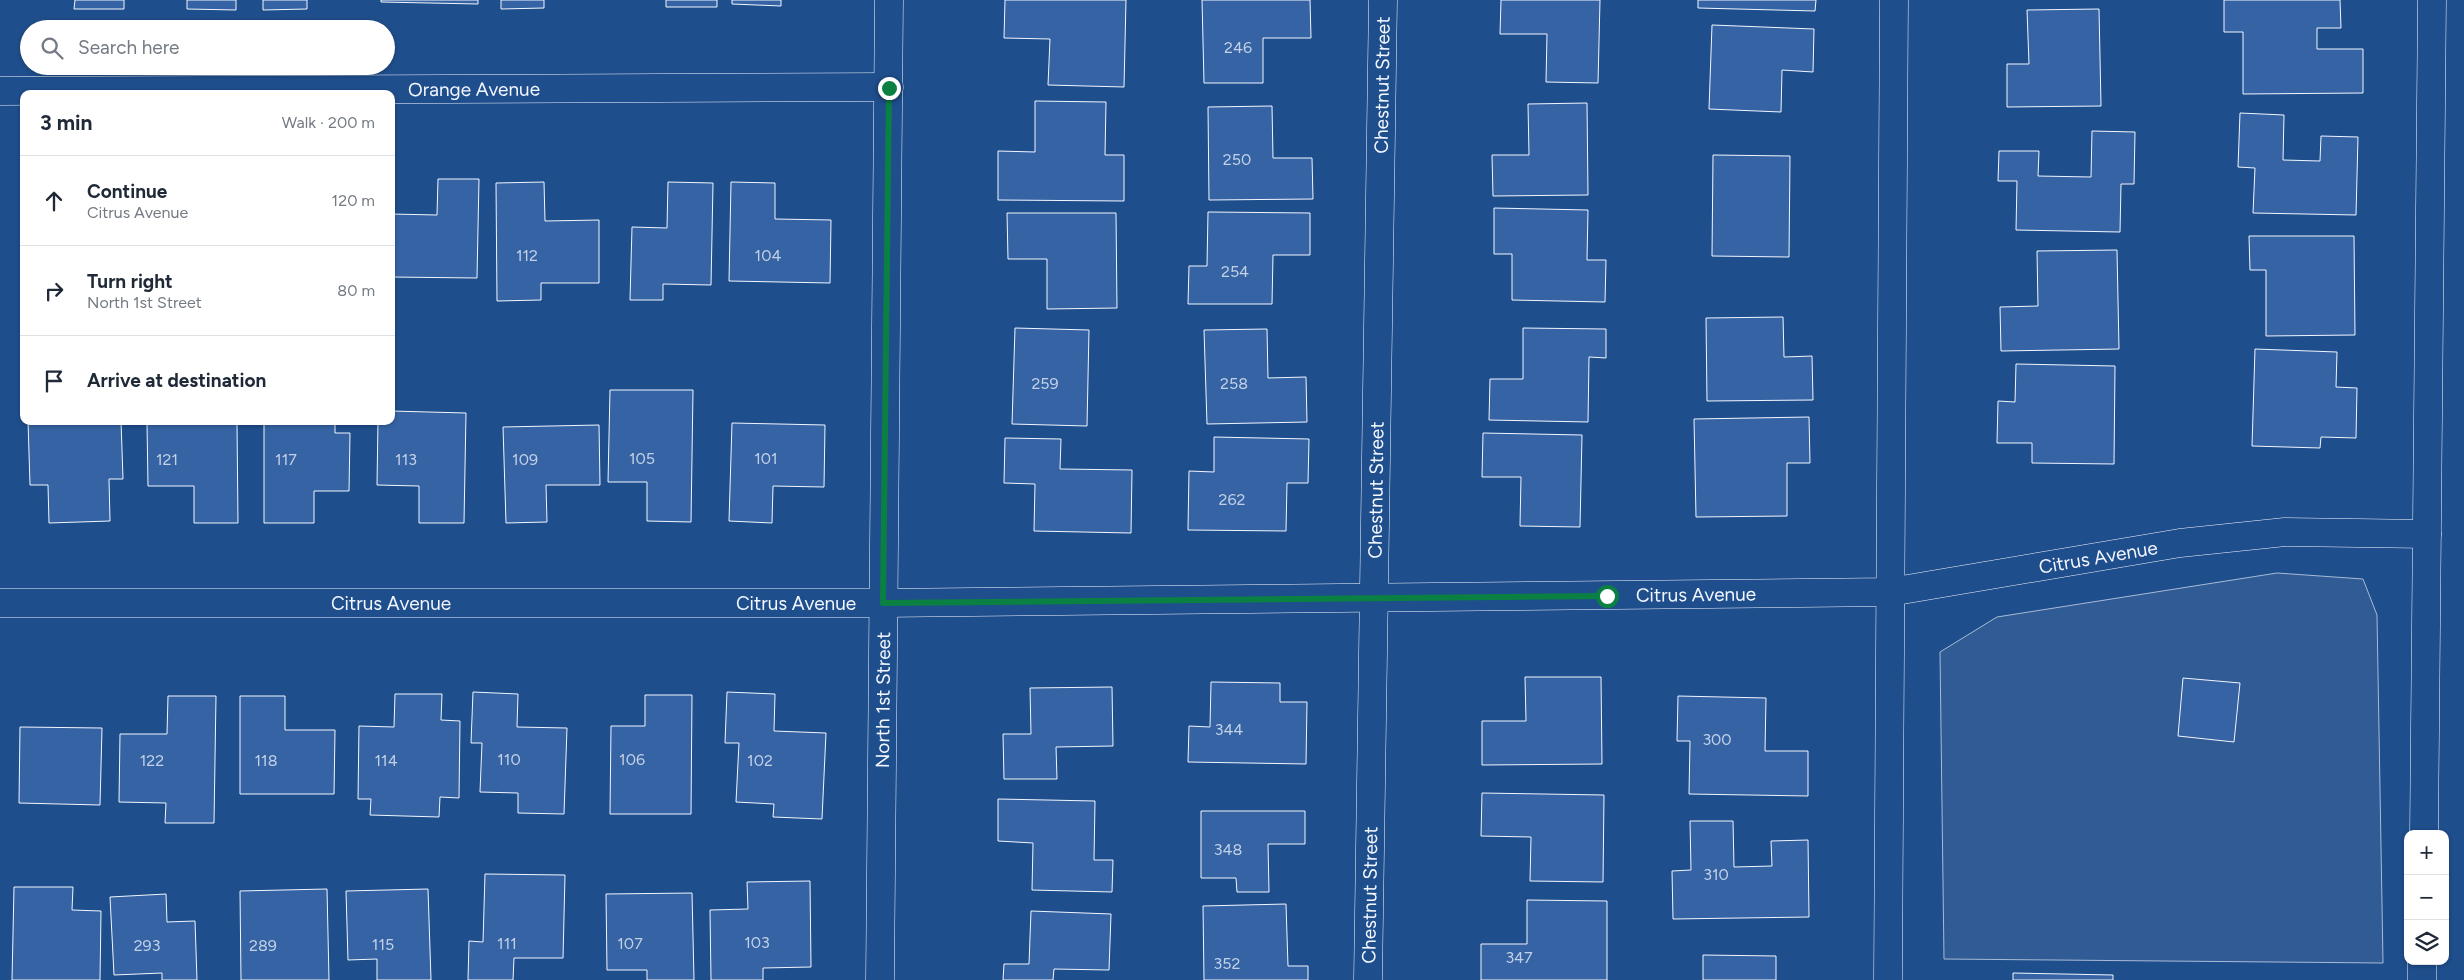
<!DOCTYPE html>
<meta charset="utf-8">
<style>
:root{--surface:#fff;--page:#f2f2f3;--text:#1f2937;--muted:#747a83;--line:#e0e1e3}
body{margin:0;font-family:Figtree,sans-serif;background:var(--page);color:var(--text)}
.controls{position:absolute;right:15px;bottom:15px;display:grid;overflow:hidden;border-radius:10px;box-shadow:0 1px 4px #0004}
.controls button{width:45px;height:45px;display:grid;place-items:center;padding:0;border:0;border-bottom:1px solid var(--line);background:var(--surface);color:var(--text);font:25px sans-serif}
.stop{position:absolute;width:15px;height:15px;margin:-11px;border:4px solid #0b8043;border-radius:50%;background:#fff}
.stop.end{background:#0b8043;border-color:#fff;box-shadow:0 1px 5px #0008}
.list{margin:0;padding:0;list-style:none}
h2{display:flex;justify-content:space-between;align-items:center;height:65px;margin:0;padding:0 20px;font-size:21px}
h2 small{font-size:16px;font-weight:400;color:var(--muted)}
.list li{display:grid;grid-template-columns:32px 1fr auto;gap:15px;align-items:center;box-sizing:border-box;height:90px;padding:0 20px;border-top:1px solid var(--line)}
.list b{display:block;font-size:19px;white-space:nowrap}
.list p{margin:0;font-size:16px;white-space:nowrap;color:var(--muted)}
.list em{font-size:16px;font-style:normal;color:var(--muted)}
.icon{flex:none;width:28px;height:28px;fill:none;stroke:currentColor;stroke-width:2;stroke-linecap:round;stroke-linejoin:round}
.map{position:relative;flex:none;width:2464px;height:980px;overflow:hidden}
.search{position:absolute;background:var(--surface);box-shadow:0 1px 4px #0004;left:20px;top:20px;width:375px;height:55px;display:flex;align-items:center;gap:12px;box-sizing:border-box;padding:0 18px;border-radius:28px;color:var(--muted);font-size:19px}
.panel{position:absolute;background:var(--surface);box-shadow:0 1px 4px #0004;left:20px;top:90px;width:375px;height:335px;border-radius:10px}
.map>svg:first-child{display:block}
.built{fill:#305b95;stroke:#a8bbd7}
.building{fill:#3563a3;stroke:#f2f6ff}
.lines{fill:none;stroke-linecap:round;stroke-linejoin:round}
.minor-casing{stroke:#f2f6ff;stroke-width:29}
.minor{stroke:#1f4e8c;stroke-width:28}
.route{stroke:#0b8043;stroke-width:6}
.labels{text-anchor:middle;stroke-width:4;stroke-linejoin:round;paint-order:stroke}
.number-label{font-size:16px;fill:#c3d1e8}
.street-label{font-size:19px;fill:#f2f6ff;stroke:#1f4e8c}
</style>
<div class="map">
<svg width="2464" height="980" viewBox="0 0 2464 980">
<rect width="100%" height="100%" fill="#1f4e8c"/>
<path class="built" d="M 2277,573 L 2363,579 L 2377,615 L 2383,963 L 1944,959 L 1940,652 L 1997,617 Z"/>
<path class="building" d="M 75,0 L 124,0 L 124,9 L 74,9 Z
M 187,0 L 236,0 L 236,10 L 187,9 Z
M 263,0 L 307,0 L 307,9 L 263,10 Z
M 381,0 L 478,0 L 478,4 L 381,2 Z
M 501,0 L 544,0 L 544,8 L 501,9 Z
M 666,0 L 717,0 L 717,7 L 666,7 Z
M 732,0 L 781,0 L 781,6 L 732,4 Z
M 1005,0 L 1126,0 L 1124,87 L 1048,85 L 1050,39 L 1004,38 Z
M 1202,0 L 1310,0 L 1311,38 L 1263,38 L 1263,83 L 1204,83 Z
M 1501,0 L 1600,0 L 1598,83 L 1546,82 L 1547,34 L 1500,34 Z
M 1698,0 L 1816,0 L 1815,11 L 1698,8 Z
M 2224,0 L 2340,0 L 2341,28 L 2317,28 L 2317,49 L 2363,49 L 2363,93 L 2243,94 L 2243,32 L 2224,32 Z
M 2099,9 L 2101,106 L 2007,107 L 2007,64 L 2029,64 L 2027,10 Z
M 1712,25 L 1814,29 L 1813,72 L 1782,70 L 1781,112 L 1709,109 Z
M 1035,101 L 1106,102 L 1105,155 L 1124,155 L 1124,201 L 998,200 L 998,151 L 1035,152 Z
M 1587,103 L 1588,195 L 1493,196 L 1492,155 L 1529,155 L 1528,104 Z
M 1272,106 L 1273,158 L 1312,158 L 1313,199 L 1209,200 L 1208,107 Z
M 2240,113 L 2284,115 L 2283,160 L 2320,161 L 2321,136 L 2358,137 L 2356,215 L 2253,213 L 2255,168 L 2238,167 Z
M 2092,131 L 2135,132 L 2134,184 L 2121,184 L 2120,232 L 2016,230 L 2017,181 L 1998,181 L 1999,151 L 2039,151 L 2038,176 L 2091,177 Z
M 1713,155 L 1790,156 L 1789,257 L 1712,256 Z
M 438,179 L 479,179 L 477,278 L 391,277 L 391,214 L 437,215 Z
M 544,182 L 545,221 L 599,220 L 599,283 L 541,283 L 541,300 L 497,301 L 496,183 Z
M 668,182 L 713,183 L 711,285 L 663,284 L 663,300 L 630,300 L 632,227 L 667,228 Z
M 731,182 L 775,183 L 775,219 L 831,220 L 830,283 L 729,281 Z
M 1494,208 L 1588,210 L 1587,260 L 1606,260 L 1605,302 L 1512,300 L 1512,254 L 1494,254 Z
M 1208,212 L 1310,213 L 1310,255 L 1273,255 L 1272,304 L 1188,304 L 1189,266 L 1207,266 Z
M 1007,213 L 1116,213 L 1117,308 L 1047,309 L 1047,259 L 1008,259 Z
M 2249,236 L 2354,236 L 2355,335 L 2266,336 L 2266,270 L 2250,270 Z
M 2117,250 L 2119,349 L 2001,351 L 2000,307 L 2038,306 L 2037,251 Z
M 1783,317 L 1784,357 L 1812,356 L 1813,400 L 1707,401 L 1706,318 Z
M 1015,328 L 1089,330 L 1087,426 L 1012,424 Z
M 1523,328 L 1606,329 L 1606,358 L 1589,357 L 1588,422 L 1489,420 L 1490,379 L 1523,379 Z
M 1267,329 L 1268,378 L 1306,377 L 1307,422 L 1207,424 L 1204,330 Z
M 2255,349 L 2337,352 L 2336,387 L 2357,388 L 2356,438 L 2321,437 L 2320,448 L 2252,446 Z
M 2016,364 L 2115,366 L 2114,464 L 2032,463 L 2032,443 L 1997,443 L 1998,401 L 2015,402 Z
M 610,390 L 693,390 L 691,522 L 647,521 L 647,482 L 608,482 Z
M 391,411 L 466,413 L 464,523 L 419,523 L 419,486 L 377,485 L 378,421 L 391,421 Z
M 1809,417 L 1810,463 L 1787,463 L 1787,516 L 1696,517 L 1694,419 Z
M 28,421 L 121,421 L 123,479 L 109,479 L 110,521 L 49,523 L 48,485 L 30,485 Z
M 264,421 L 335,421 L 335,433 L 350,433 L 349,491 L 314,491 L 314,523 L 264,523 Z
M 237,422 L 238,523 L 194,523 L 194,486 L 148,486 L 147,423 Z
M 732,423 L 825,425 L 824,487 L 773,486 L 772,523 L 729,521 Z
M 599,425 L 600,485 L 546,485 L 547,522 L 506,523 L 503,427 Z
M 1483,433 L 1582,435 L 1580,527 L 1520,526 L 1521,477 L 1482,477 Z
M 1214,437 L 1309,439 L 1308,483 L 1287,483 L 1286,531 L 1188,530 L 1189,471 L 1214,472 Z
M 1005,438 L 1061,439 L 1060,469 L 1132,470 L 1131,533 L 1034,531 L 1035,484 L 1004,483 Z
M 1525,677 L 1601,677 L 1602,764 L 1482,765 L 1482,721 L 1526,721 Z
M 2183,678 L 2240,683 L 2234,742 L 2178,736 Z
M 1211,682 L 1280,683 L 1280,702 L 1307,702 L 1306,764 L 1188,762 L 1189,726 L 1210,727 Z
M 1112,687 L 1113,746 L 1056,747 L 1057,779 L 1004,779 L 1003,734 L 1031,734 L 1030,688 Z
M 473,692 L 518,694 L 517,727 L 567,728 L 564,814 L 518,813 L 518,793 L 480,792 L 482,743 L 471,743 Z
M 727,692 L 775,694 L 774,731 L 826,733 L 822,819 L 773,817 L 774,804 L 736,802 L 739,743 L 725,743 Z
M 395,694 L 442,694 L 441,720 L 460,721 L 459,798 L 440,797 L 439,817 L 370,815 L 371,799 L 358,799 L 359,726 L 394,727 Z
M 645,695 L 692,695 L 691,814 L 610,814 L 611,726 L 645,726 Z
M 168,696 L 216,696 L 214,823 L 165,823 L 166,803 L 119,802 L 120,734 L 167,734 Z
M 240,696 L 285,696 L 285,730 L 335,730 L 334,794 L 240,794 Z
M 1678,696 L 1766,698 L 1765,751 L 1808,751 L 1808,796 L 1689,794 L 1690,741 L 1677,741 Z
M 20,727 L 102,728 L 100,805 L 19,803 Z
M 1482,793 L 1604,795 L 1603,882 L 1530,881 L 1531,837 L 1481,836 Z
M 998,799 L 1095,801 L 1094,860 L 1113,860 L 1112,892 L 1032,890 L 1033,843 L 998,841 Z
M 1201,811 L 1305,811 L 1305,844 L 1268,844 L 1269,892 L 1237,892 L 1236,878 L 1201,878 Z
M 1690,821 L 1733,821 L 1734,867 L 1772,866 L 1771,841 L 1808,840 L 1809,917 L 1673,919 L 1672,871 L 1691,870 Z
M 485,874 L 565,875 L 563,958 L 514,958 L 513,980 L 468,980 L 469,941 L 483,942 Z
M 810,881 L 811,967 L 763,968 L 763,980 L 711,980 L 710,910 L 748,909 L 747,882 Z
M 14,887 L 73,887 L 72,910 L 101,911 L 100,980 L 12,980 Z
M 327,889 L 329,980 L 241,980 L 240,891 Z
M 428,889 L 431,980 L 377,980 L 377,959 L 348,960 L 346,891 Z
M 692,893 L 694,980 L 647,980 L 647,970 L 607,970 L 606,894 Z
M 166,894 L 167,922 L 195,921 L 197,980 L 162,980 L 162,973 L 114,975 L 110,897 Z
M 1527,900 L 1607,901 L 1607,980 L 1481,980 L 1481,944 L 1527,944 Z
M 1286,904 L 1288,966 L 1308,966 L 1308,980 L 1204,980 L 1203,906 Z
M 1031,911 L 1111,914 L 1109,970 L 1054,969 L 1053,980 L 1003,980 L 1004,964 L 1029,964 Z
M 1703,955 L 1776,956 L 1776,980 L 1703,980 Z
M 2013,973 L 2113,975 L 2113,980 L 2013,980 Z"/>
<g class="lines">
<defs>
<g id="minor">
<path id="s1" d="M 0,91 L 889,87"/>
<path id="s2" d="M 0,603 L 883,603 L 1890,592 L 2180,543 L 2285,532 L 2427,534"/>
<path d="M 2424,834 L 2432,0"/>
<path id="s3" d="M 880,980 L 889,0"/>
<path id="s4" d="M 1368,980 L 1383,0"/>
<path d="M 1888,980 L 1894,0"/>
<path d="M 2422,980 L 2422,961"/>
</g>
</defs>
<use href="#minor" class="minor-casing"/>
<use href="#minor" class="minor"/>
</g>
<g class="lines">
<path class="route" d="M 889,88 L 883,603 L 1607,596"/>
</g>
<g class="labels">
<g class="number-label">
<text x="1238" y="53">246</text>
<text x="1237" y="165">250</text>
<text x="527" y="261">112</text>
<text x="768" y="261">104</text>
<text x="1235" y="277">254</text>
<text x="1045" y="389">259</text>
<text x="1234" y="389">258</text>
<text x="642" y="464">105</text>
<text x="766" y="464">101</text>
<text x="167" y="465">121</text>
<text x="286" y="465">117</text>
<text x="406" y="465">113</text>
<text x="525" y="465">109</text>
<text x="1232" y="505">262</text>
<text x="1229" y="735">344</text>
<text x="1717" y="745">300</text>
<text x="509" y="765">110</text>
<text x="632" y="765">106</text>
<text x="152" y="766">122</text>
<text x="266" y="766">118</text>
<text x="386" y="766">114</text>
<text x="760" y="766">102</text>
<text x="1228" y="855">348</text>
<text x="1716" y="880">310</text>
<text x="757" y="948">103</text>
<text x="507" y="949">111</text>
<text x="630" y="949">107</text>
<text x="383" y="950">115</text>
<text x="147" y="951">293</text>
<text x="263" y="951">289</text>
<text x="1519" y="963">347</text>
<text x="1227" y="969">352</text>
</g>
<g class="street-label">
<text dy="7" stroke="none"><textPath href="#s4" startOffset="895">Chestnut Street</textPath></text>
<text dy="7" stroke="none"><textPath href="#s1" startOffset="474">Orange Avenue</textPath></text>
<text dy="7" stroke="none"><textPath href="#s4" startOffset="490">Chestnut Street</textPath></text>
<text dy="7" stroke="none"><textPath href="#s2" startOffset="2101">Citrus Avenue</textPath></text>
<text dy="7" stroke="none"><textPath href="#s2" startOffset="1696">Citrus Avenue</textPath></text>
<text dy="7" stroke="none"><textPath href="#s2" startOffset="391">Citrus Avenue</textPath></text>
<text dy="7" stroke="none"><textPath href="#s2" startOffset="796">Citrus Avenue</textPath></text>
<text dy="7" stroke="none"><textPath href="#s3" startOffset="280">North 1st Street</textPath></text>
<text dy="7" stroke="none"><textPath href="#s4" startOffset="85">Chestnut Street</textPath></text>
</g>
</g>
</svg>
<div class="controls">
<button>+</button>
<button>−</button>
<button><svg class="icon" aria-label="layers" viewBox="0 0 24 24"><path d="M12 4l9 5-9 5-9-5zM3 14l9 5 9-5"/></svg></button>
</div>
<div class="stop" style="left:1607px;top:596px"></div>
<div class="stop end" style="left:889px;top:88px"></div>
<div class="search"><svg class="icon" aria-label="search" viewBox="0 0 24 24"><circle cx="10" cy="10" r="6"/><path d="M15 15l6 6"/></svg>Search here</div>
<section class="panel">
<h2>3 min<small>Walk · 200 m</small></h2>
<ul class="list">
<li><svg class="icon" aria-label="ahead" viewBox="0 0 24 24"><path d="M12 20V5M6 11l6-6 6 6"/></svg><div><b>Continue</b><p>Citrus Avenue</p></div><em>120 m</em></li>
<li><svg class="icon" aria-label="right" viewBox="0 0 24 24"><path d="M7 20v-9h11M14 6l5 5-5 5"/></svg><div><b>Turn right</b><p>North 1st Street</p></div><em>80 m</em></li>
<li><svg class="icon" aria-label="arrive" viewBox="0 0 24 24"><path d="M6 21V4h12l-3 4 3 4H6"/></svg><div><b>Arrive at destination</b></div></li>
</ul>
</section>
</div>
